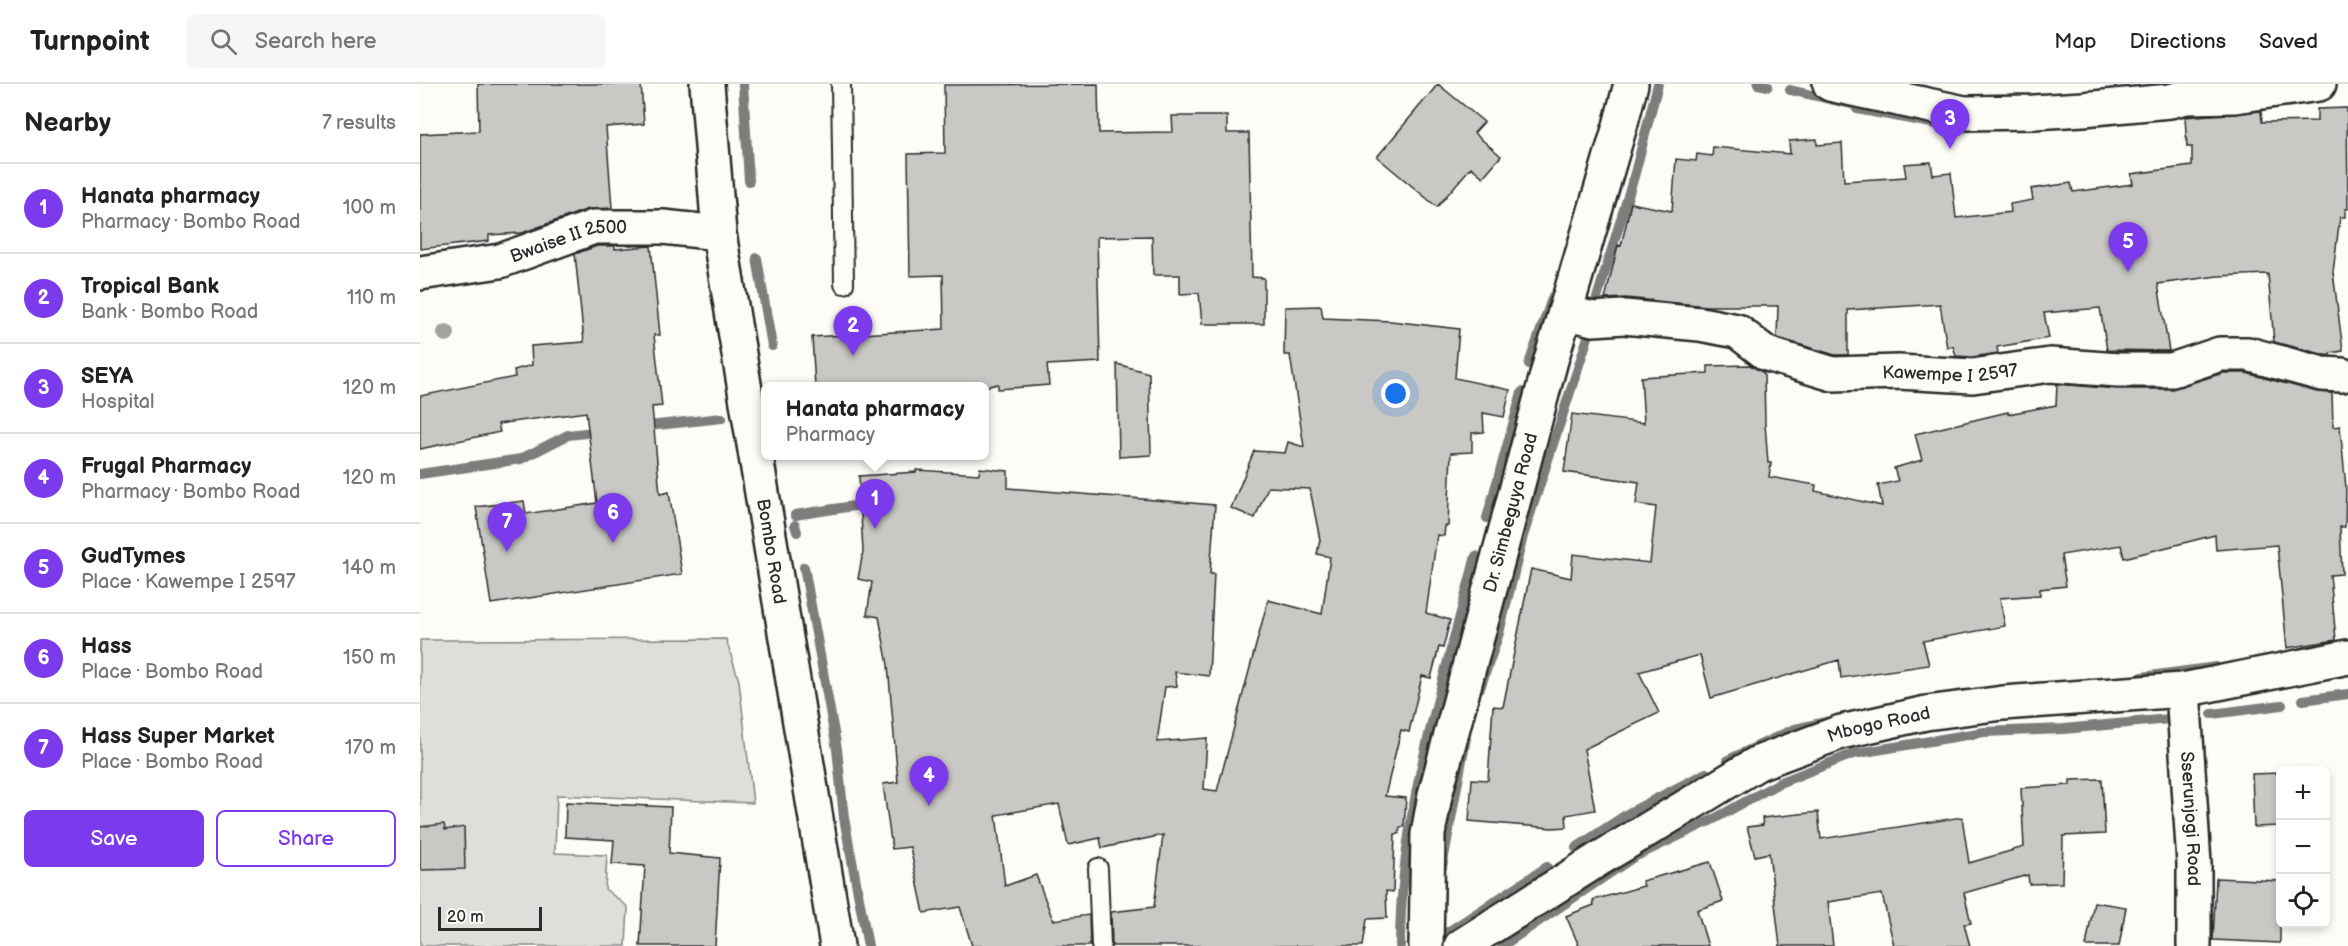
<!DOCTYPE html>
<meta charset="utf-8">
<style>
:root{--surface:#fff;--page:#f6f6f6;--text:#222;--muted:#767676;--line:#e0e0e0;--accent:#7c3aed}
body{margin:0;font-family:"Balsamiq Sans",sans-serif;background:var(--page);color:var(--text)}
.controls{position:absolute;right:18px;bottom:18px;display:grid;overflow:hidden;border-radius:9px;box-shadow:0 3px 9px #0003}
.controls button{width:54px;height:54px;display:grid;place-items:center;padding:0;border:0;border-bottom:2px solid var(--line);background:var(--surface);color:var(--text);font:30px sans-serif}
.scale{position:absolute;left:18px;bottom:15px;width:104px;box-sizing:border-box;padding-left:6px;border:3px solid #2b2b2b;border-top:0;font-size:16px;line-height:21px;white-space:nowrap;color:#2b2b2b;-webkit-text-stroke:4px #fdfcf7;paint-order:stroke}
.you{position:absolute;left:976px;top:310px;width:21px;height:21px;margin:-15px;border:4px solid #fff;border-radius:50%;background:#1a73e8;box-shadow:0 0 0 9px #1a73e833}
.badge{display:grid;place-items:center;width:39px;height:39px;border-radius:50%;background:var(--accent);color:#fff;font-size:20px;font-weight:700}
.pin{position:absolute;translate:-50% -50px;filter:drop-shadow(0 2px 3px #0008)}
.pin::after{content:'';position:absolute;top:32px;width:21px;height:18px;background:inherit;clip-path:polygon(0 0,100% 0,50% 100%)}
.popup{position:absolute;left:341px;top:298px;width:228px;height:78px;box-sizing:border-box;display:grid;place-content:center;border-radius:9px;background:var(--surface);filter:drop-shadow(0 2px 4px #0005);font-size:20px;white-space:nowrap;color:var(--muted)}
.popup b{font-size:22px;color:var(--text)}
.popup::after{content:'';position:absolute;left:50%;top:100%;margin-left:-12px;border:12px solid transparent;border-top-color:var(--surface)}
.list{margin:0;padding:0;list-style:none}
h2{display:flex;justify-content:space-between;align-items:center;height:78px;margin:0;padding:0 24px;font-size:26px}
h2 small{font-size:20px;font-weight:400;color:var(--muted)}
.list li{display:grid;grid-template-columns:39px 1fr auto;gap:18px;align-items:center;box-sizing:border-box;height:90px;padding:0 24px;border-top:2px solid var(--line)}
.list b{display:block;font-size:22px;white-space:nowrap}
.list p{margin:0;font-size:20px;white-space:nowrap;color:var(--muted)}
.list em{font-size:20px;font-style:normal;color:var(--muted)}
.actions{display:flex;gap:12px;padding:18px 24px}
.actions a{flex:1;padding:14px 0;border:2px solid var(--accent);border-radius:9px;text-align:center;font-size:21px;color:var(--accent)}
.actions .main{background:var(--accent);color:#fff}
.icon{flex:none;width:33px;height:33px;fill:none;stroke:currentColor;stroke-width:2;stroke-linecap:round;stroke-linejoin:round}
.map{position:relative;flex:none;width:1928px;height:862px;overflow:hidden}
header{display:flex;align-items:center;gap:36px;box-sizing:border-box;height:84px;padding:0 30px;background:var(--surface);border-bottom:2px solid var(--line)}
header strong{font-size:28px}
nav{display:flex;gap:33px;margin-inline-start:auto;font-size:21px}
.search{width:420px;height:54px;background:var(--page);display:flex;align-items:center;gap:15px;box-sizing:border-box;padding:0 21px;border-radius:9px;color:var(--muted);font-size:22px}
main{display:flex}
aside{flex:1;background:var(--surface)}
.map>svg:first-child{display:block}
.green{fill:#dfdeda;stroke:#858482;stroke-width:1.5}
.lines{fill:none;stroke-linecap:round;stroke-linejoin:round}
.stream{stroke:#7e7d7b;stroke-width:10}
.building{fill:#c9c8c4;stroke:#2b2b2b;stroke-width:1.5}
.service-casing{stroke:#2b2b2b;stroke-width:22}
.minor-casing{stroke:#2b2b2b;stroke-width:38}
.tertiary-casing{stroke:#2b2b2b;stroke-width:38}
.primary-casing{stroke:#2b2b2b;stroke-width:38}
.service{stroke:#fdfcf7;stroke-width:18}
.minor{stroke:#fdfcf7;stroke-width:33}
.tertiary{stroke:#fdfcf7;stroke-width:33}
.primary{stroke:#fdfcf7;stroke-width:33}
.tree{fill:#a2a29f}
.labels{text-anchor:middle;stroke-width:4.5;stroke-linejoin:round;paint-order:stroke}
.street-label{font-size:18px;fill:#2b2b2b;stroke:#fdfcf7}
</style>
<header>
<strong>Turnpoint</strong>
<div class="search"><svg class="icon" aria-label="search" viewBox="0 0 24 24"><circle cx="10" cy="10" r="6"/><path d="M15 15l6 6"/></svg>Search here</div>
<nav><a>Map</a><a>Directions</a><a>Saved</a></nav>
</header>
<main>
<aside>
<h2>Nearby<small>7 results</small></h2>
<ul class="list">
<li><span class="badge">1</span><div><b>Hanata pharmacy</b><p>Pharmacy · Bombo Road</p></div><em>100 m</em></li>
<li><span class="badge">2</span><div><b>Tropical Bank</b><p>Bank · Bombo Road</p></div><em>110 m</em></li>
<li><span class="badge">3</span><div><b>SEYA</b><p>Hospital</p></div><em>120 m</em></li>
<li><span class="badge">4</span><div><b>Frugal Pharmacy</b><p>Pharmacy · Bombo Road</p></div><em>120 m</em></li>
<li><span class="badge">5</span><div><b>GudTymes</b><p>Place · Kawempe I 2597</p></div><em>140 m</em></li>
<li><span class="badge">6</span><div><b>Hass</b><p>Place · Bombo Road</p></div><em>150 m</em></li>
<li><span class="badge">7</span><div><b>Hass Super Market</b><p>Place · Bombo Road</p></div><em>170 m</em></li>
</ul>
<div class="actions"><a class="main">Save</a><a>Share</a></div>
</aside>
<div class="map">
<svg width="1928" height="862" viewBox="0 0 1928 862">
<rect width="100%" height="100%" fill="#fdfcf7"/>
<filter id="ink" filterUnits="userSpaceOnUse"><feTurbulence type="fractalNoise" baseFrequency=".0167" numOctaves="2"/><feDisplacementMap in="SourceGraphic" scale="12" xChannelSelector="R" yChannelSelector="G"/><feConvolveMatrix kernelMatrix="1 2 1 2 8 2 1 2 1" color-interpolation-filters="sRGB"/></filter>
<g filter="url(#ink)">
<path class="green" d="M 306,555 L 319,597 L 333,719 L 137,711 L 135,769 L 187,771 L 185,805 L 208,823 L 206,862 L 0,862 L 0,556 Z"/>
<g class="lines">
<path class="stream" d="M 323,0 L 329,97
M 1338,0 L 1348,2
M 1370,6 L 1435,21 L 1437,25 L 1522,41
M 337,174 L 352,262
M 1175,221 L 1215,89 L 1238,0
M 1109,280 L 1133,212
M 219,343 L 302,334
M 0,390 L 101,375 L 148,351 L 183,347
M 375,431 L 453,419
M 1067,434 L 1102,308
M 375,441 L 377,448
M 384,483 L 417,665 L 424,734 L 448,862
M 1722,593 L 1796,583
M 1060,604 L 1079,549 L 1103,452 L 1171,244
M 1883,616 L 1928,610
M 1792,630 L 1862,621
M 1308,676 L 1374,645 L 1409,637
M 1156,764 L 1209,729 L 1286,689
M 1022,783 L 1046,654
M 1018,840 L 1022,852 L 1127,783
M 980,862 C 980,728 1023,600 1056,472
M 1082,862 L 1212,774 L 1294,735 L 1359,699 L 1433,670 L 1564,648 L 1644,645 L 1760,634 L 1759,637"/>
</g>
<path class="building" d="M 58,0 L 221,0 L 224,40 L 186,43 L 192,124 L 168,125 L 102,149 L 69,151 L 69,157 L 0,165 L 0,50 L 59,47 Z
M 678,0 L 679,49 L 753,48 L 752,32 L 807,32 L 807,49 L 829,49 L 832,193 L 844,194 L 844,240 L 782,240 L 779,209 L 760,210 L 760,191 L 733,191 L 732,152 L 677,153 L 680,278 L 627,281 L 629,301 L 578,305 L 578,300 L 565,303 L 395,303 L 392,253 L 524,245 L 523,191 L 490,192 L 488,70 L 525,69 L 524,1 Z
M 1018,0 L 1064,38 L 1054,49 L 1081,72 L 1063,93 L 1051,83 L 1017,123 L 957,73 Z
M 1927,24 L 1928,125 L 1925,125 L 1925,133 L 1920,133 L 1913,188 L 1923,267 L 1910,269 L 1910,272 L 1854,258 L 1848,190 L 1798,192 L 1738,200 L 1749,267 L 1687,266 L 1680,224 L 1624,229 L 1629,254 L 1577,263 L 1578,269 L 1552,273 L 1536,272 L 1533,262 L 1527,264 L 1520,220 L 1428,226 L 1428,271 L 1415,271 L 1357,254 L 1358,222 L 1287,222 L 1206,214 L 1185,215 L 1198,161 L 1201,162 L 1211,119 L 1252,127 L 1256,75 L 1276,77 L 1277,70 L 1292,72 L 1293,63 L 1370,70 L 1369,57 L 1397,55 L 1397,61 L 1422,59 L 1424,97 L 1486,93 L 1484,80 L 1511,78 L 1513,91 L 1531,89 L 1536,134 L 1591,128 L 1590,120 L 1613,116 L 1611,105 L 1651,99 L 1653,108 L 1713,100 L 1711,90 L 1772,82 L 1772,63 L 1767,63 L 1765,33 L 1841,27 L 1842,38 L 1897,37 L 1897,25 Z
M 177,162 L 195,162 L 195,165 L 231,162 L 240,251 L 234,251 L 242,322 L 232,323 L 240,410 L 249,408 L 262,490 L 71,520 L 56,423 L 104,417 L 106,430 L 177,419 L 166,328 L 78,340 L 80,348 L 0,365 L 0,312 L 95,293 L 94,286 L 112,281 L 111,262 L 164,258 L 155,170 Z
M 901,222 L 903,234 L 971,237 L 1039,245 L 1035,294 L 1090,306 L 1084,333 L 1063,329 L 1064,348 L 1052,349 L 1052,368 L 1031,369 L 1028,442 L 1025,442 L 1024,452 L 1017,451 L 1006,529 L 1030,536 L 1023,564 L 1019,563 L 1011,594 L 1002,592 L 989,648 L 981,646 L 965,712 L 986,714 L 984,743 L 980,743 L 979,750 L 975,750 L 973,808 L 966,807 L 967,834 L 947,835 L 943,862 L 692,862 L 691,828 L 734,823 L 743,751 L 682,764 L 680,754 L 648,761 L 639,720 L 576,731 L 585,802 L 616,791 L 633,836 L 669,831 L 670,862 L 552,862 L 540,823 L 504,829 L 490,763 L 472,765 L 463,700 L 478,698 L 468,581 L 459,533 L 447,531 L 452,498 L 438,495 L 443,468 L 439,392 L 496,388 L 496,386 L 559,390 L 560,384 L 588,387 L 588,404 L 795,421 L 790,490 L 794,490 L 789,592 L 755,588 L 757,602 L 745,603 L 737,658 L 787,654 L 784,705 L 797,707 L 848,516 L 902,530 L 910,473 L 897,470 L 900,456 L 890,405 L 848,403 L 835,434 L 811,424 L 834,367 L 865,369 L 868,358 L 884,363 L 870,271 L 864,271 L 865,223 Z
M 697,280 L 729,289 L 731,371 L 699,373 Z
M 1330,281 L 1344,289 L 1345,340 L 1348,379 L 1351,379 L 1349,393 L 1396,401 L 1395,407 L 1462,422 L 1458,401 L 1478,397 L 1474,384 L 1502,376 L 1495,350 L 1588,328 L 1588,330 L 1636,321 L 1637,300 L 1697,305 L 1752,305 L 1803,289 L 1826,289 L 1897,308 L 1912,309 L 1913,343 L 1920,342 L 1926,404 L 1925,443 L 1920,443 L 1922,490 L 1910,491 L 1916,556 L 1867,564 L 1857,461 L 1796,466 L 1795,451 L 1704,474 L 1701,461 L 1641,471 L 1646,502 L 1620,505 L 1620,511 L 1580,514 L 1585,542 L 1503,557 L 1509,581 L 1421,594 L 1419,576 L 1291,614 L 1280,571 L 1219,588 L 1239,629 L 1164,665 L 1175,726 L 1146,731 L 1147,743 L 1132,744 L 1049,737 L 1052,695 L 1068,696 L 1073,622 L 1083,623 L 1111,485 L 1151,494 L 1153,470 L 1230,479 L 1236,423 L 1216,420 L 1219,398 L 1144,388 L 1152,330 L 1224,339 L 1221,293 L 1288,289 L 1288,282 Z
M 1860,689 L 1860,742 L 1834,743 L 1832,690 Z
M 1682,695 L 1685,750 L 1643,752 L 1642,799 L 1609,800 L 1608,791 L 1544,809 L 1551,839 L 1544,840 L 1550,862 L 1474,862 L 1462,810 L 1408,818 L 1413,862 L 1360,862 L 1349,769 L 1335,772 L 1327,743 L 1343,741 L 1342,734 L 1398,728 L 1401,755 L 1542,733 L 1549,779 L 1604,763 L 1601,704 L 1650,701 L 1650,696 Z
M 146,718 L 251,723 L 249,769 L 300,774 L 295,862 L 220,862 L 225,782 L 192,780 L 194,756 L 145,753 Z
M 24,740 L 25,746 L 44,743 L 45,785 L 0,786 L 0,743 Z
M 1290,778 L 1303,817 L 1277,826 L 1288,862 L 1159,862 L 1146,832 L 1174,821 L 1173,816 L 1224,802 L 1222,797 Z
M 1796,794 L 1860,797 L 1860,859 L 1793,856 Z
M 1674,818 L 1706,823 L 1699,862 L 1666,862 Z"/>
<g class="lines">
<defs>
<path id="service" d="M 421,0 L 424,200
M 678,784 L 681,862"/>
<g id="minor">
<path d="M 1410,0 L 1544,29 L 1614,28 L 1663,25 L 1750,17 L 1766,13 L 1815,12 L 1899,0"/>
<path id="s1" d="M 0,189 L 80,177 L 174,143 L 243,143 L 299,149"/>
<path id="s2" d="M 1145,228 L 1173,235 L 1204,233 L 1280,240 L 1317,247 L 1347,270 L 1413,290 L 1478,288 L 1553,292 L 1630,281 L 1698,286 L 1752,286 L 1800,270 L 1828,270 L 1902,290 L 1922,291"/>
<path id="s3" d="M 1763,606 L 1774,780 L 1774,862"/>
<path id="s4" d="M 1006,862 L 1008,750 L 1015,711 L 1131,276 L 1200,42 L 1211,0"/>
</g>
<g id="tertiary">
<path id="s5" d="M 1041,862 L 1179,775 L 1338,679 L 1421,648 L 1506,629 L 1583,619 L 1763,606 L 1928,573"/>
</g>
<g id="primary">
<path id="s6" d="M 287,0 L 299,149 L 417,862"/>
</g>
</defs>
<use href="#service" class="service-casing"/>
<use href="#minor" class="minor-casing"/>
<use href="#tertiary" class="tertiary-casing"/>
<use href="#primary" class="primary-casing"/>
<use href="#service" class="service"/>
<use href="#minor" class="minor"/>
<use href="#tertiary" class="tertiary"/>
<use href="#primary" class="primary"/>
</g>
<circle class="tree" cx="26" cy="249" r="9"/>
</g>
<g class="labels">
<g class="street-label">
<text dy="6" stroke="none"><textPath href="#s1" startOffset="153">Bwaise II 2500</textPath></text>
<text dy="6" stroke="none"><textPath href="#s2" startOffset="398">Kawempe I 2597</textPath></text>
<text dy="6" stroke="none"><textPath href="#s4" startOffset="444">Dr. Simbeguya Road</textPath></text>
<text dy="6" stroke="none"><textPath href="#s6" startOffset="472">Bombo Road</textPath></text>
<text dy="6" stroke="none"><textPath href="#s5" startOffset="476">Mbogo Road</textPath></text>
<text dy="6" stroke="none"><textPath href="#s3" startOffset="129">Sserunjogi Road</textPath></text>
</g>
</g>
</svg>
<div class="controls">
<button>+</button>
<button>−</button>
<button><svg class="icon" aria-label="locate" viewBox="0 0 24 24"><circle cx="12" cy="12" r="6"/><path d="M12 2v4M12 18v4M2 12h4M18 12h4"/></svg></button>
</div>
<div class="scale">20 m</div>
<div class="you"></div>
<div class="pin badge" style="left:455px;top:445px">1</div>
<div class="popup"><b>Hanata pharmacy</b>Pharmacy</div>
<div class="pin badge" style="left:433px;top:272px">2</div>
<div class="pin badge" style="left:1530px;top:65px">3</div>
<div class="pin badge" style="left:509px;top:722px">4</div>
<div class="pin badge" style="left:1708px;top:188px">5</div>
<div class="pin badge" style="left:193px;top:459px">6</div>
<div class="pin badge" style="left:87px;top:468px">7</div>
</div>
</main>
